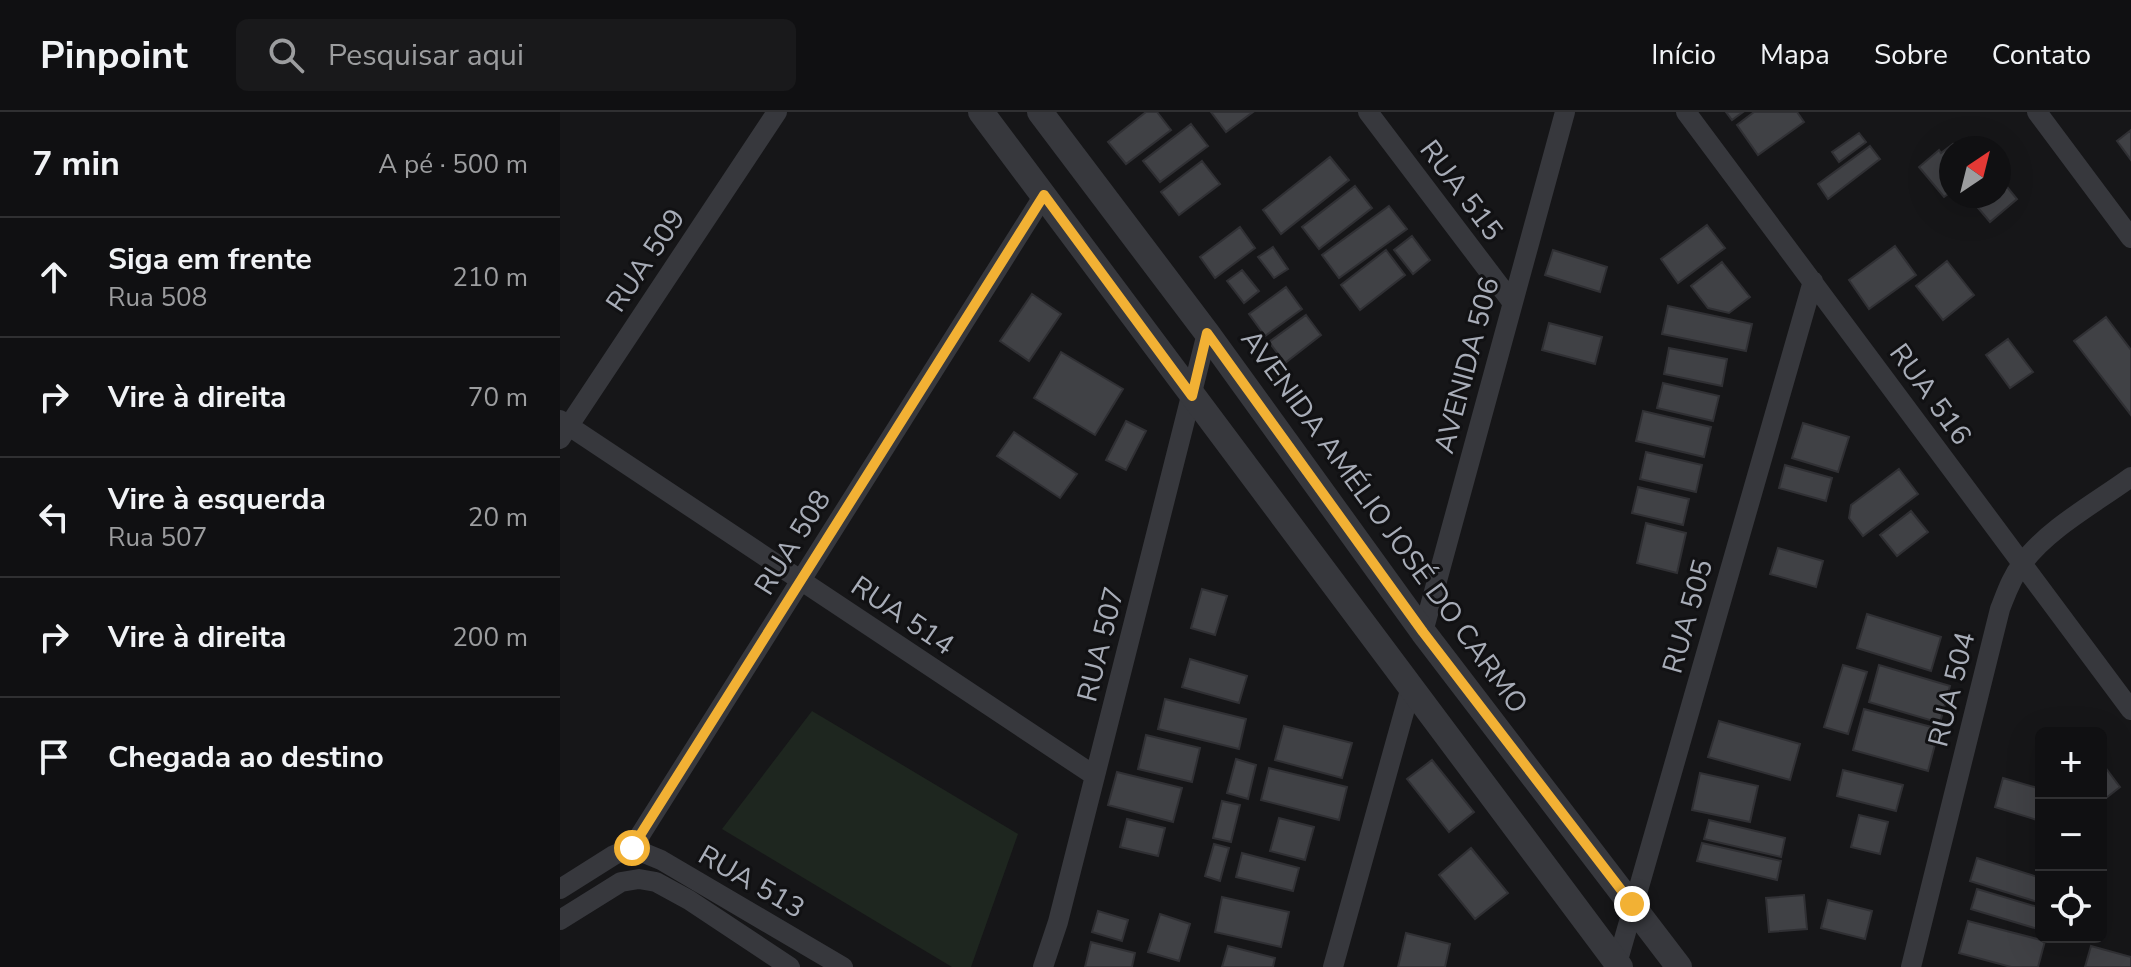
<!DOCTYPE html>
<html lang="pt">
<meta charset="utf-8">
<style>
:root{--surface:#101012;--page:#19191b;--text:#f1f3f6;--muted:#9c9d9f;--line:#303032}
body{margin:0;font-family:"Nunito Sans",sans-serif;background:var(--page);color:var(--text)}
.controls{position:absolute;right:24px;bottom:24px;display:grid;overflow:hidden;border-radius:12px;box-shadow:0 8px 32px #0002}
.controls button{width:72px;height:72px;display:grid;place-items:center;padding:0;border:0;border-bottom:2px solid var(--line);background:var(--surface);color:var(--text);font:40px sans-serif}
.compass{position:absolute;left:1379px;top:24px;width:72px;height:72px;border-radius:50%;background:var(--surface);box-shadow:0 8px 32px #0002;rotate:35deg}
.stop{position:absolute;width:24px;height:24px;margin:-18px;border:6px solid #f2b134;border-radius:50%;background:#fff}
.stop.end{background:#f2b134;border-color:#fff;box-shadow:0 2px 8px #0008}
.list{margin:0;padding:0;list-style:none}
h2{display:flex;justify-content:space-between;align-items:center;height:104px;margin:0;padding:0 32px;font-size:34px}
h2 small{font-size:26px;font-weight:400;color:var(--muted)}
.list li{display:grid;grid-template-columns:52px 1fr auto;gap:24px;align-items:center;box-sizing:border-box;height:120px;padding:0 32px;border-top:2px solid var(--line)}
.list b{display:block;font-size:30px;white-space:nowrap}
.list p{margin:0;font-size:26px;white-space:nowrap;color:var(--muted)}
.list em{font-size:26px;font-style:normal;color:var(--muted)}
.icon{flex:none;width:44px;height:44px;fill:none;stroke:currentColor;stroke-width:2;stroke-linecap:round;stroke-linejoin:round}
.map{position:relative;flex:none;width:1571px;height:855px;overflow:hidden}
header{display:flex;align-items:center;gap:48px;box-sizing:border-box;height:112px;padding:0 40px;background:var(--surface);border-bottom:2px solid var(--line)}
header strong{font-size:38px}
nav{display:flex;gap:44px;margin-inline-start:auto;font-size:28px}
.search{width:560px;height:72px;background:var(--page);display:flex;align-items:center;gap:20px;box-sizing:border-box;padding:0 28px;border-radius:12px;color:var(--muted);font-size:30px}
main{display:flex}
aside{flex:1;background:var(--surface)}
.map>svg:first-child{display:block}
.grass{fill:#1e261f}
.building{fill:#404145;stroke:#303034;stroke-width:2}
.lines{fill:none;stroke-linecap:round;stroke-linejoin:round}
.minor{stroke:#37383d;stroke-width:20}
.tertiary{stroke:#37383d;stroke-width:26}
.route{stroke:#f2b134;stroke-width:10}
.labels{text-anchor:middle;stroke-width:6;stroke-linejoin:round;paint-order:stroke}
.street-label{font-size:28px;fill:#a8adb8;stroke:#111113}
</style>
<header>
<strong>Pinpoint</strong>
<div class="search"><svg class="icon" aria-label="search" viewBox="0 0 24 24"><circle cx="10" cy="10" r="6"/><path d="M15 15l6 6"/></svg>Pesquisar aqui</div>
<nav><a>Início</a><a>Mapa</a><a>Sobre</a><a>Contato</a></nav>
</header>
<main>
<aside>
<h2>7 min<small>A pé · 500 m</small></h2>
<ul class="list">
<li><svg class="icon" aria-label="ahead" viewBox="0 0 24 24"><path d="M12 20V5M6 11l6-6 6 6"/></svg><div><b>Siga em frente</b><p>Rua 508</p></div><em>210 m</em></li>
<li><svg class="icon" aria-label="right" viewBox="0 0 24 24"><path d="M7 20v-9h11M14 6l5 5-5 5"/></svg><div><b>Vire à direita</b></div><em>70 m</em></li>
<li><svg class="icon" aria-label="left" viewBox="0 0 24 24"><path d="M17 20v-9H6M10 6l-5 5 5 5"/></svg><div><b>Vire à esquerda</b><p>Rua 507</p></div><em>20 m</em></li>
<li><svg class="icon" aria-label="right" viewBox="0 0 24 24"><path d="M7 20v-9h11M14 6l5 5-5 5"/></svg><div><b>Vire à direita</b></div><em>200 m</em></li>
<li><svg class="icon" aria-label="arrive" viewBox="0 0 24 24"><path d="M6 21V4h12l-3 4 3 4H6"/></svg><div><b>Chegada ao destino</b></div></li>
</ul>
</aside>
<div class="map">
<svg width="1571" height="855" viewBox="0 0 1571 855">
<rect width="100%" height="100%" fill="#161618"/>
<path class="grass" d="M 252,599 L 458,722 L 411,855 L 392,855 L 162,717 Z"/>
<path class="building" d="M 586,0 L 597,0 L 611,18 L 566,52 L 548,30 Z
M 651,0 L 693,0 L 666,20 Z
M 1166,0 L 1183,0 L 1172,8 Z
M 1194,0 L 1237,0 L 1244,10 L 1198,43 L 1177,13 Z
M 631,12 L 648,34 L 600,70 L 583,49 Z
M 1571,18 L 1571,48 L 1557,29 Z
M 1299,21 L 1306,30 L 1279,50 L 1272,40 Z
M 1393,32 L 1396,36 L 1391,36 L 1391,80 L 1384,85 L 1359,55 L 1379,38 L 1381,41 Z
M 1310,34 L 1320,47 L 1268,87 L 1258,72 Z
M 770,45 L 789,68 L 721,122 L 703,98 Z
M 642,49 L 660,72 L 619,103 L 601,80 Z
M 1439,65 L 1457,87 L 1430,110 L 1408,84 L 1439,84 Z
M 795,74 L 812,96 L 759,137 L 742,115 Z
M 829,94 L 847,117 L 779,166 L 762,143 Z
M 1147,113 L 1165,136 L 1118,171 L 1101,147 Z
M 680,115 L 695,136 L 655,166 L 640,145 Z
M 852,124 L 870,148 L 853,162 L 834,138 Z
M 1335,134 L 1356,163 L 1309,197 L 1289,168 Z
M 713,135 L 728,157 L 714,166 L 698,145 Z
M 826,138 L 845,163 L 800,198 L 781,173 Z
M 993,138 L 1047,155 L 1040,180 L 985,163 Z
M 1387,149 L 1414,183 L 1383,208 L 1356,174 Z
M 1162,150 L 1190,185 L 1169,201 L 1148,196 L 1131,174 Z
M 682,158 L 699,179 L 684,191 L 667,169 Z
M 726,175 L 742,197 L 705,224 L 689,202 Z
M 472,182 L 501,202 L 469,249 L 440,229 Z
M 1108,194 L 1192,212 L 1186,239 L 1102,222 Z
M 746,203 L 761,223 L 725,251 L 709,230 Z
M 1546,205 L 1571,238 L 1571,303 L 1514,229 Z
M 989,211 L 1042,225 L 1035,252 L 982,238 Z
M 1448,227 L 1473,260 L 1450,276 L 1426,243 Z
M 1109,236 L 1167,247 L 1162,274 L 1104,262 Z
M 501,240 L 563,277 L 535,323 L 474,286 Z
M 1103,271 L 1159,284 L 1153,309 L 1097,296 Z
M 1083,299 L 1151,315 L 1144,345 L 1076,329 Z
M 566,309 L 586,319 L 566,358 L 546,348 Z
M 1243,311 L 1289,325 L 1278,360 L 1232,346 Z
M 454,320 L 517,362 L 500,386 L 437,344 Z
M 1086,340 L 1142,353 L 1136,380 L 1080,367 Z
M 1225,353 L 1272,366 L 1266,389 L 1219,376 Z
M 1339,357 L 1358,382 L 1303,424 L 1289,406 L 1291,393 Z
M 1078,375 L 1129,387 L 1123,413 L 1072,401 Z
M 1351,399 L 1368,420 L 1337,444 L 1320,423 Z
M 1086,411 L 1126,421 L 1117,461 L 1077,451 Z
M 1218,436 L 1263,449 L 1256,475 L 1210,462 Z
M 642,477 L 667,484 L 655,523 L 631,516 Z
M 1307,502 L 1381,525 L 1371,559 L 1297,536 Z
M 630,547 L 687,564 L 679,591 L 622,575 Z
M 1283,553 L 1307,560 L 1288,622 L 1264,615 Z
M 1319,553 L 1390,574 L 1380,611 L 1309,590 Z
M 605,587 L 686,607 L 679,637 L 598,617 Z
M 1304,597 L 1379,617 L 1368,659 L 1293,638 Z
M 1159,609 L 1240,632 L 1230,668 L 1148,645 Z
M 724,614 L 792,631 L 782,666 L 715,648 Z
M 586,623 L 640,636 L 632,670 L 578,657 Z
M 676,647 L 696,653 L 688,687 L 667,681 Z
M 872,648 L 914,700 L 889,720 L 847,667 Z
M 1545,655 L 1560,675 L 1541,690 L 1541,658 Z
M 709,656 L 787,675 L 779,708 L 701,688 Z
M 1283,658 L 1343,673 L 1336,699 L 1277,684 Z
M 557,660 L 622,676 L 613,710 L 548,693 Z
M 1140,661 L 1198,674 L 1190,710 L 1132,698 Z
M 1443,666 L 1481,677 L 1481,695 L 1477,708 L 1435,695 Z
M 662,689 L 680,693 L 671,730 L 653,726 Z
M 1299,703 L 1328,710 L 1320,742 L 1291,735 Z
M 719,706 L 754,715 L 745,748 L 710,739 Z
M 567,707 L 605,716 L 598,744 L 560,735 Z
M 1149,708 L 1225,726 L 1221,745 L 1144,727 Z
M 1142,731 L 1221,749 L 1217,768 L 1137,749 Z
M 654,732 L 669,736 L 660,769 L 645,764 Z
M 911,736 L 948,781 L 915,807 L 879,763 Z
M 682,741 L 739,756 L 733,779 L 676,765 Z
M 1417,746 L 1481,766 L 1481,791 L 1410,769 Z
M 1417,777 L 1481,796 L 1481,818 L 1411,797 Z
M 1244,783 L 1247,817 L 1209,820 L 1206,786 Z
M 662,785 L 729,800 L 721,835 L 655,820 Z
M 1268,788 L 1312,799 L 1305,827 L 1261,816 Z
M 538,799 L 568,808 L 562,829 L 532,820 Z
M 600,802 L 630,812 L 619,849 L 588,840 Z
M 1408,809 L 1485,829 L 1478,855 L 1451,855 L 1399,841 Z
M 846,821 L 890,832 L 885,855 L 838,855 Z
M 531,830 L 575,841 L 572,855 L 525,855 Z
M 668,834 L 715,846 L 713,855 L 662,855 Z
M 1531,834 L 1571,845 L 1571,855 L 1525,855 Z"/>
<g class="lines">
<path class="minor" d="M 808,0 L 952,190
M 1126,0 L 1571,598
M 1477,0 L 1571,126
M 0,308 L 535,664
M 0,327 L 217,0
M 863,520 L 1005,0
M 72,736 L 101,748 L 283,855
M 0,777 L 54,743 L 72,736 L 484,83
M 0,808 L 61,770 L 79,767 L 96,770 L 129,788 L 230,855
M 483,855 L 498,810 L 647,221
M 773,855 L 851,575
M 1056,855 L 1253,169
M 1351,855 L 1440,497 C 1446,482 1451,466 1462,452 C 1487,417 1537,390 1571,365"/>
<path class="tertiary" d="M 421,0 L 1060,855
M 480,0 L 647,221 L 863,520 L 1119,855"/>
</g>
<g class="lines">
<path class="route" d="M 72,736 L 484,83 L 632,284 L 647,221 L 863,520 L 1072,792"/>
</g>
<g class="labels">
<g class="street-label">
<text transform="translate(902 78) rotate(53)" y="10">RUA 515</text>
<text transform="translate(85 148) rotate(-56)" y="10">RUA 509</text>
<text transform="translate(906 253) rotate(-75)" y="10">AVENIDA 506</text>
<text transform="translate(1371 282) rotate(54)" y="10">RUA 516</text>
<text transform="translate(825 409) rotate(54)" y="10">AVENIDA AMÉLIO JOSÉ DO CARMO</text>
<text transform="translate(232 430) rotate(-58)" y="10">RUA 508</text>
<text transform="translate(343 503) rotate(34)" y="10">RUA 514</text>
<text transform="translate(1127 504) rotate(-74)" y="10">RUA 505</text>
<text transform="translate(540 532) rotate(-76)" y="10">RUA 507</text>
<text transform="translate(1391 577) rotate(-76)" y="10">RUA 504</text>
<text transform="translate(192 769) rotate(30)" y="10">RUA 513</text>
</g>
</g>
</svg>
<div class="controls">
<button>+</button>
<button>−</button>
<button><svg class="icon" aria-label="locate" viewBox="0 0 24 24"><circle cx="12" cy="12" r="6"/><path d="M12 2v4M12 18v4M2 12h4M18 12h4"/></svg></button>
</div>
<svg class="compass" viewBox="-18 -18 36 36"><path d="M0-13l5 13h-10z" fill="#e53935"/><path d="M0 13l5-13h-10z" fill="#9c9d9f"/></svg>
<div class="stop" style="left:72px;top:736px"></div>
<div class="stop end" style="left:1072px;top:792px"></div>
</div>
</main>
